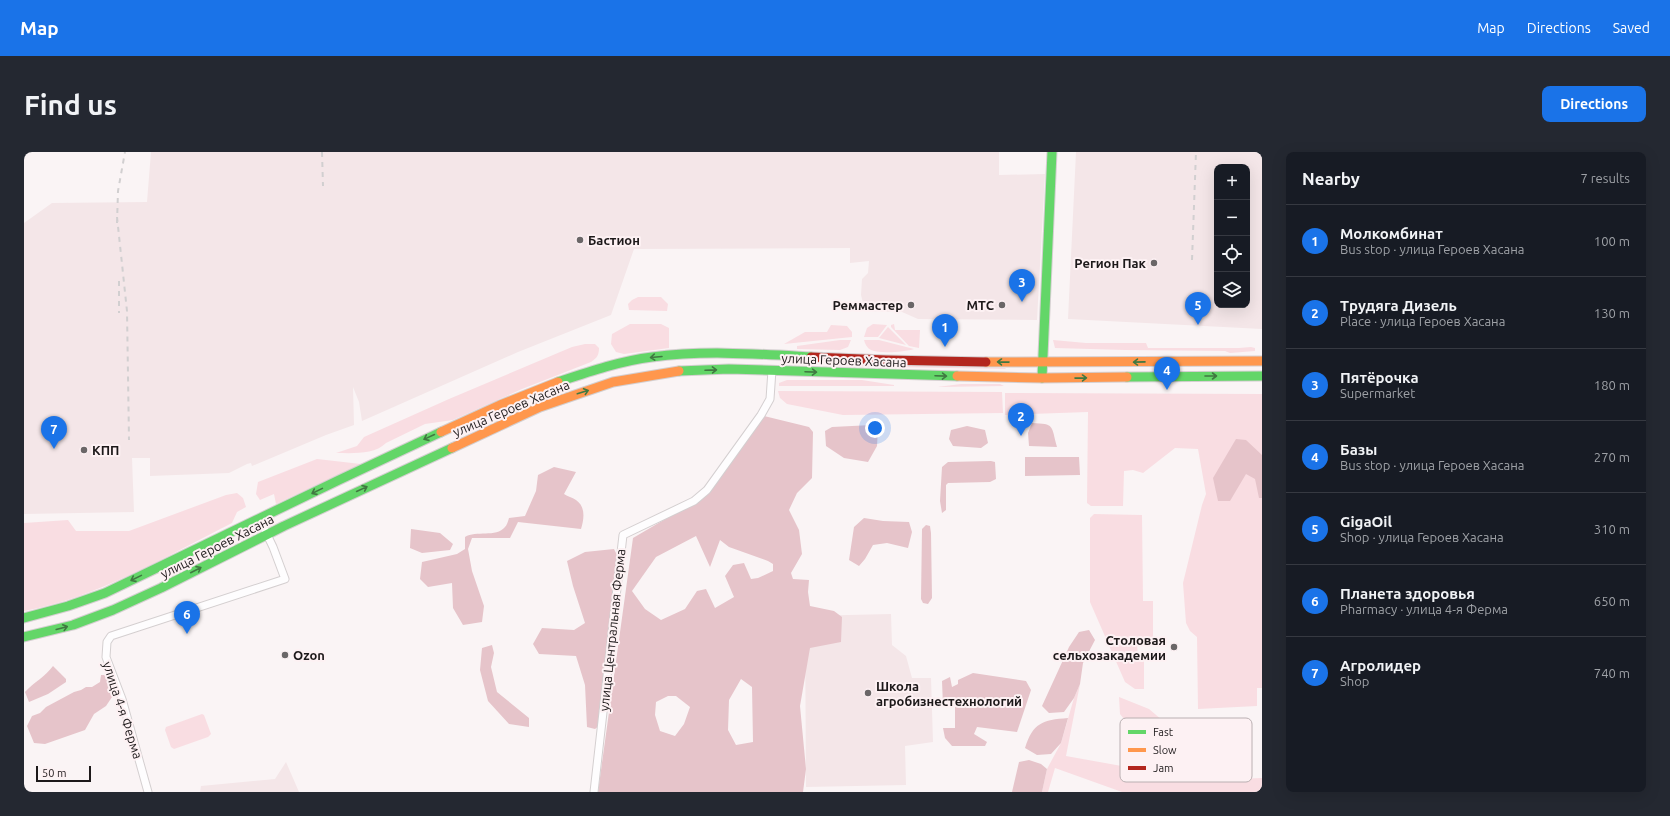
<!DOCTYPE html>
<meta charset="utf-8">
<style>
:root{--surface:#171b24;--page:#242831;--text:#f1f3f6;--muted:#9ea1a6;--line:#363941;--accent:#1a73e8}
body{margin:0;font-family:Ubuntu,sans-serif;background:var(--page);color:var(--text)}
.controls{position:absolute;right:12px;top:12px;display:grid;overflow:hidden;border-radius:8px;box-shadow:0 4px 16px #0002}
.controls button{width:36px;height:36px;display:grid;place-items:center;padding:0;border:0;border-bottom:1px solid var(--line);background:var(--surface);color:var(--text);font:20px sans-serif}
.scale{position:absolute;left:12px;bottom:10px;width:55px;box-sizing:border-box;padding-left:4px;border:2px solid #1d191a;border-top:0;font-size:11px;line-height:14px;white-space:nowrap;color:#1d191a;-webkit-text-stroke:3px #fdf1f3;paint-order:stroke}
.you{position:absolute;left:851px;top:276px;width:14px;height:14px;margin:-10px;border:3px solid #fff;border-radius:50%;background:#1a73e8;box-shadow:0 0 0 6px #1a73e833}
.badge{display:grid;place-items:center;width:26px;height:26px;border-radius:50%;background:var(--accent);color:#fff;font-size:13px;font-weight:700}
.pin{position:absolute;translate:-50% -33px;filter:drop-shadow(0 1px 2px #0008)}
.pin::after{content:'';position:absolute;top:21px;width:14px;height:12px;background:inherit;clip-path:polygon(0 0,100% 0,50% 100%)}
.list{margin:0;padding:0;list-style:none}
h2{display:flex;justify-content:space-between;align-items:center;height:52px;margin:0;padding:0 16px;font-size:17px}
h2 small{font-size:13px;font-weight:400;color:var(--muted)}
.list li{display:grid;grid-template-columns:26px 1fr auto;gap:12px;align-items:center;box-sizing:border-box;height:72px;padding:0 16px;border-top:1px solid var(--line)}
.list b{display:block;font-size:15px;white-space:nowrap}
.list p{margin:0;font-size:13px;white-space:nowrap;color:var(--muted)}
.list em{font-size:13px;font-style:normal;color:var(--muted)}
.icon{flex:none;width:22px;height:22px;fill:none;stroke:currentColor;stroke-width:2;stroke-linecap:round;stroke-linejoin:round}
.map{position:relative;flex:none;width:1238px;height:640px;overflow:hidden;border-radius:8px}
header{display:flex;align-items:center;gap:24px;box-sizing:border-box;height:56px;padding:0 20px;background:var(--accent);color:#fff}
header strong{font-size:19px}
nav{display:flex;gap:22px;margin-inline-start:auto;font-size:14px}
.intro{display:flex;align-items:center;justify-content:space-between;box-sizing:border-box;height:96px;padding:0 24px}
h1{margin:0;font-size:28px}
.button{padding:10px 18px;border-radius:8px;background:var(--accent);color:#fff;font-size:14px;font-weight:700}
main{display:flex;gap:24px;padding:0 24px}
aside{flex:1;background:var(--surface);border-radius:8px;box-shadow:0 4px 16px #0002}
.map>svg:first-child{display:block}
.built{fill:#f4e6e8;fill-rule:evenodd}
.green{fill:#f9dde2}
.forest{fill:#e6c4ca;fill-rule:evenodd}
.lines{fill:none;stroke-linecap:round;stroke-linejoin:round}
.street-casing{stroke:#d4cfd0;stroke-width:9}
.fast-casing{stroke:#d4cfd0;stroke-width:11}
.slow-casing{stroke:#d4cfd0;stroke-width:11}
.jam-casing{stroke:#d4cfd0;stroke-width:11}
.street{stroke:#fefdfe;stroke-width:7}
.fast{stroke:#63d668;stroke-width:9}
.slow{stroke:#ff974d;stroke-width:9}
.jam{stroke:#b3261e;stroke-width:9}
.rail{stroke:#d1cfd0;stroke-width:2;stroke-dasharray:5 5;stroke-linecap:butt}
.oneway{stroke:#407841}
.poi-dot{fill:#6a6667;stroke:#fdf1f3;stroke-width:1.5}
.labels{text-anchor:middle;stroke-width:4;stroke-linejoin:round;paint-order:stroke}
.poi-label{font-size:13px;font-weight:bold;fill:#1d191a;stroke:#fdf1f3;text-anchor:start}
.street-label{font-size:13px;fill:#1d191a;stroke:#fdf1f3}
.key{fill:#fdf1f3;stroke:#bab0b2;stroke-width:1}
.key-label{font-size:11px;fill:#1d191a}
</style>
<header>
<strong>Map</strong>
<nav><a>Map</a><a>Directions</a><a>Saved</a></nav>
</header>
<div class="intro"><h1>Find us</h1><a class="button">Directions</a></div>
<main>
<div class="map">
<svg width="1238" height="640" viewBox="0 0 1238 640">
<rect width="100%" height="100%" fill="#faf4f5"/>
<path class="built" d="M 127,0 L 975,0 L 975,23 L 1021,22 L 1013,168 L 894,167 L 878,160 L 841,159 L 837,143 L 838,127 L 844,121 L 845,109 L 826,111 L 826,96 L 610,97 L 587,163 L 494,200 L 338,269 L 335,250 L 329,235 L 330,273 L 302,283 L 228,314 L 227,311 L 223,312 L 205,321 L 126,324 L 126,306 L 108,306 L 110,360 L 0,362 L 0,71 L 28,51 L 123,50 Z
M 1052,0 L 1238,0 L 1238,177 L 1044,167 ZM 1193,15 L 1223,15 L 1223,153 L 1193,153 Z
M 867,462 L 868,493 L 882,504 L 888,526 L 907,526 L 909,590 L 881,594 L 882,633 L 782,635 L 781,464 Z
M 262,610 L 275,640 L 176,640 L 177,634 L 251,627 Z"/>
<path class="green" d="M 614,145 L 637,145 L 644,152 L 643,159 L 605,158 L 604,152 L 608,148 Z
M 606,172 L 637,172 L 645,176 L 645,196 L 600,202 L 592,200 L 587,192 L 588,182 Z
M 849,172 L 863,173 L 854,185 L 840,185 L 843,176 Z
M 870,172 L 871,178 L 896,178 L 895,196 L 885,194 L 867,175 L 867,173 Z
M 807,173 L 823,174 L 828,180 L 828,185 L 760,192 L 781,180 L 803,180 Z
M 864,175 L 882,193 L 855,186 Z
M 816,188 L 827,188 L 824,195 L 816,198 L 773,197 L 773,194 Z
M 840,188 L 855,188 L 890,197 C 881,200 856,202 847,198 C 843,196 841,192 840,188 Z
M 1029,188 L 1062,191 L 1122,191 L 1124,196 L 1215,196 L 1227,195 L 1231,196 L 1231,199 L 1206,201 L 1201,199 L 1101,198 L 1031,196 Z
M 561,192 L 571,192 L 575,196 C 575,203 573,206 567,210 L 498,237 L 429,268 L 401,272 L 362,291 C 350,303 328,301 312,301 L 333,294 L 340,285 L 425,247 L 548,195 Z
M 811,212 L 981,216 L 982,217 L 811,214 Z
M 763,228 L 838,228 L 870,233 L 870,234 L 755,234 L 755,231 Z
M 937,232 L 976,232 L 980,234 L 913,235 Z
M 754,239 L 978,240 L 979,261 L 819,263 L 763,252 L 756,246 Z
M 981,241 L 1238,242 L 1238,536 L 1233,536 L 1233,554 L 1174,557 L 1173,485 L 1166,479 L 1162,471 L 1159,431 L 1178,353 L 1182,342 L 1174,297 L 1151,296 L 1119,321 L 1109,318 L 1100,319 L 1099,354 L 1067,354 L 1063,351 L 1064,260 L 981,263 Z
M 293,307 L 337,312 L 252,352 L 250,342 L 236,348 L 232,342 L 234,330 Z
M 213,341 L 219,346 L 222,355 L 213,360 L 208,371 C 143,404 72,446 0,459 L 0,371 L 44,368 L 52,379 L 105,379 L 202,343 Z
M 1070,362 L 1118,363 L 1119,449 L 1129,449 L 1129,489 L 1113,489 L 1114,509 L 1120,509 L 1120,537 L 1111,537 L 1101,530 L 1066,450 L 1066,366 Z
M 1056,532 L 1042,604 L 1131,620 L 1136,617 L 1133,609 L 1096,562 L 1095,545 L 1125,557 L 1138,568 L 1165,568 L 1166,624 L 1178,628 L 1238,626 L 1238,640 L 1098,640 L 1031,616 L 1024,640 L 1018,640 L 1023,617 L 1037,591 L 1050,546 Z
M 178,562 L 180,563 L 187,582 L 184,585 L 150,597 L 147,595 L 141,578 L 142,575 Z"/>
<path class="forest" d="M 740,264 L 785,275 L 789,280 L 788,326 L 773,341 L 765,358 L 775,378 L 778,402 L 767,421 L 769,427 L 785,428 L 784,440 L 786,454 L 810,459 L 818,465 L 817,490 L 786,496 L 776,554 L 782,617 L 779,640 L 574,640 L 609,386 L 650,362 L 683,339 L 731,274 ZM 672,384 L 686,415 L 696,388 L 705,395 L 744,409 L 749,412 L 749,419 L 734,426 L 727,427 L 720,411 L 709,413 L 701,424 L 710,445 L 691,456 L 682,437 L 673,439 L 661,457 L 637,468 L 621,457 L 608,439 L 632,405 ZM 717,527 L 728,535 L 729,590 L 712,593 L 704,578 L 705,548 ZM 644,544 L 652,544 L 666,555 L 660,572 L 651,584 L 636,579 L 631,563 L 632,550 Z
M 1008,271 C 1031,272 1027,273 1033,295 L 1005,294 L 1004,281 Z
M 848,273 L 854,276 L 853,294 L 844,310 L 820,306 L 802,294 L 801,279 L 808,275 Z
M 943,274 L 961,278 L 964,291 L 957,296 L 929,294 L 925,287 L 927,278 Z
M 1212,287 L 1222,288 L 1238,303 L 1238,346 L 1235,346 L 1231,327 L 1222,322 L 1206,349 L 1194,349 L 1189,326 Z
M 1001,305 L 1055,305 L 1056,323 L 1001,324 Z
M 967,309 L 971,310 L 972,327 L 966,330 L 924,331 L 922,333 L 922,358 L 918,361 L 916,349 L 918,315 L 924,310 Z
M 530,315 L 552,320 L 540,342 C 544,345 548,345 552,348 C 562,355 560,367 557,377 L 494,370 L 486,386 L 448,386 L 444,397 L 448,419 L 460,454 L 458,470 L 439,473 L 429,456 L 428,431 L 404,435 L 396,427 L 398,410 L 433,402 L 441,397 L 441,385 C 452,378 472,386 481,375 C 483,373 484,369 485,366 L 501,364 L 512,339 L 514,323 Z
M 840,366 L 859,369 L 885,370 L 888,380 L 884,396 L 863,391 L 849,393 L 841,407 L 835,414 L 825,408 L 830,375 Z
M 902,373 L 906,374 L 907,381 L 908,446 L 904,452 L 899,451 L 897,447 L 898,377 Z
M 387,377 L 416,381 L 429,392 L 426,398 L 398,401 L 386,396 Z
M 590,397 L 594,405 L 575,574 L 571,577 L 563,575 L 561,533 L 552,504 L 515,502 L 509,492 L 518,476 L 550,478 L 561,471 L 549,434 L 543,409 L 561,400 Z
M 1065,478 L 1071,488 L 1059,511 L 1056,532 L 1050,546 L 1040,560 L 1025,561 L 1018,554 L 1045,495 L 1055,480 Z
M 468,493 L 470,501 L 467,515 L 473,540 L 505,566 L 505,575 L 485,572 L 464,549 L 456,518 L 458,496 Z
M 29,514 L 42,527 L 42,530 L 24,542 L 5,550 L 1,540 C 10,530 21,525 29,514 Z
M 949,521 L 1002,529 L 1007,538 L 993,580 L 953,575 L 950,582 L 963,590 L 961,594 L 928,594 L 921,586 L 919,576 L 931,576 L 931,554 L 919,554 L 918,529 L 926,525 L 928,535 L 934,532 L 934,528 Z
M 77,523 L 85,523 L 89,531 L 90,542 L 82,554 L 70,562 L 61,578 L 21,592 L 10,591 L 3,574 L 8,564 L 16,561 L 22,555 L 50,540 L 57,538 L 62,535 L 68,535 L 76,530 Z
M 1044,566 L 1037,591 L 1027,602 L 1013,603 L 1001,596 C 1009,571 1018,568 1044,566 Z
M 1005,608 L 1017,612 L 1023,617 L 1018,640 L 988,640 L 995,610 Z"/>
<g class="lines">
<defs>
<path id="street" d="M 124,640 L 98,547 L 82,505 L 83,490 L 87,484 L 261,427 L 249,395 L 235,366
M 570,640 L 599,383 L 670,349 L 683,338 L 737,263 L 746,247 L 748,218"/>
<path id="fast" d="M 655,219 L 705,217 L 933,224
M 1103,225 L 1238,224
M 1018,226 L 1028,0
M 534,230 C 564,220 596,209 628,205 C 680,198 734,202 787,205
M 0,466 L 44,454 L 81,441 L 315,328 L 417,280
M 0,485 L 49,473 L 89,458 L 137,436 L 260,374 L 428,296"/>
<path id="slow" d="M 962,210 L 1238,209
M 933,224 L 1018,226 L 1103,225
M 417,280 L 476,253 L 534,230
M 428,296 L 516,255 L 589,230 L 655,219"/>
<path id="jam" d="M 787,205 L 862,208 L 962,210"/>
</defs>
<use href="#street" class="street-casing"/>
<use href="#fast" class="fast-casing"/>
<use href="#slow" class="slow-casing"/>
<use href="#jam" class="jam-casing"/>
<use href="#street" class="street"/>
<use href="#fast" class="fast"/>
<use href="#slow" class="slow"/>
<use href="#jam" class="jam"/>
<path class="rail" d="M 298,0 L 299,34
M 93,65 L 103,159 L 105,288
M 93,71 L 94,39 L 101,0
M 1168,108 L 1172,0
M 95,129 L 95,161"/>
</g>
<defs><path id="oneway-shaft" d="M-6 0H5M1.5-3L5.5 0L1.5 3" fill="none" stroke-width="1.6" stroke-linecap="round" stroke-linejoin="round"/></defs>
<g class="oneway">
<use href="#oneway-shaft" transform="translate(632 205) rotate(175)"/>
<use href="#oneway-shaft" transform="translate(979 210) rotate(-179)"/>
<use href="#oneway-shaft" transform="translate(1115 210) rotate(179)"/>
<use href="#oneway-shaft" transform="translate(687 218) rotate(-2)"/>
<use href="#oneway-shaft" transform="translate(787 220) rotate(2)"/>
<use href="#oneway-shaft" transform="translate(917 224) rotate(2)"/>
<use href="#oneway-shaft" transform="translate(1187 224)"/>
<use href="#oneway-shaft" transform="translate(1057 226) rotate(-1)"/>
<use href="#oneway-shaft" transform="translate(559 240) rotate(-17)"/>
<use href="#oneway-shaft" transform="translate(405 285) rotate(155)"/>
<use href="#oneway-shaft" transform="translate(338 337) rotate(-25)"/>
<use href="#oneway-shaft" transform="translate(293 339) rotate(154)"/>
<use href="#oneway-shaft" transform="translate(172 418) rotate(-27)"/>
<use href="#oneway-shaft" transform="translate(112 426) rotate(154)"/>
<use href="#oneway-shaft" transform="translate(38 476) rotate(-15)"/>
</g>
<g class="poi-dot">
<circle cx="556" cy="88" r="4"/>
<circle cx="1130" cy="111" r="4"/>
<circle cx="887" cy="153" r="4"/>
<circle cx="978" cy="153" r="4"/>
<circle cx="60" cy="298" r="4"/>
<circle cx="1150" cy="495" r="4"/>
<circle cx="261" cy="503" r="4"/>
<circle cx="844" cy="541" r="4"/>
</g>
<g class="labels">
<g class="poi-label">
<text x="564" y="93">Бастион</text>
<text x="1122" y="116" text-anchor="end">Регион Пак</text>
<text x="879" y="158" text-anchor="end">Реммастер</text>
<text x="970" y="158" text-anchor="end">МТС</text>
<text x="68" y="303">КПП</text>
<text x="1142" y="493" text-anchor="end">Столовая<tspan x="1142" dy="15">сельхозакадемии</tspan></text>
<text x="269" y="508">Ozon</text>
<text x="852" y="539">Школа<tspan x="852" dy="15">агробизнестехнологий</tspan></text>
</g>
<g class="street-label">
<text transform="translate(820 208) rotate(2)" y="5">улица Героев Хасана</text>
<text transform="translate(487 256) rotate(-23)" y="5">улица Героев Хасана</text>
<text transform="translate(193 394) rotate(-27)" y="5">улица Героев Хасана</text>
<text transform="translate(588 478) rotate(-84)" y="5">улица Центральная Ферма</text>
<text transform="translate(99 558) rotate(72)" y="5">улица 4-я Ферма</text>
</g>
</g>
<rect x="1096" y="566" width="132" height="64" rx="6" class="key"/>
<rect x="1104" y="578" width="18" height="4" fill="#63d668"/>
<rect x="1104" y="596" width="18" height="4" fill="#ff974d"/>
<rect x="1104" y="614" width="18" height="4" fill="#b3261e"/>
<g class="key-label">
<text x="1129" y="584">Fast</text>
<text x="1129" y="602">Slow</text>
<text x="1129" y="620">Jam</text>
</g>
</svg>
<div class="controls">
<button>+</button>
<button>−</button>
<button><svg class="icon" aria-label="locate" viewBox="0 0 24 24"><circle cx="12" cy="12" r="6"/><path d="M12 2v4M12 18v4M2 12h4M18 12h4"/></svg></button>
<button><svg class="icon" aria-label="layers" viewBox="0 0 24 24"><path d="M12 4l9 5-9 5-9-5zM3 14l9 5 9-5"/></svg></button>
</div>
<div class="scale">50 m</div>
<div class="you"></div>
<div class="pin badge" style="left:921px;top:195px">1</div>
<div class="pin badge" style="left:997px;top:284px">2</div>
<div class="pin badge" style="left:998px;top:150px">3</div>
<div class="pin badge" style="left:1143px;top:238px">4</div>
<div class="pin badge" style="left:1174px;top:173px">5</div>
<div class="pin badge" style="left:163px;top:482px">6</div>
<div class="pin badge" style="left:30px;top:297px">7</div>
</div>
<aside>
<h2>Nearby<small>7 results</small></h2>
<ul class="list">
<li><span class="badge">1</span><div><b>Молкомбинат</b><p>Bus stop · улица Героев Хасана</p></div><em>100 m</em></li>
<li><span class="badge">2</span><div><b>Трудяга Дизель</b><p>Place · улица Героев Хасана</p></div><em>130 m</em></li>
<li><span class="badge">3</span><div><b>Пятёрочка</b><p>Supermarket</p></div><em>180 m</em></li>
<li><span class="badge">4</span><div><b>Базы</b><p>Bus stop · улица Героев Хасана</p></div><em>270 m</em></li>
<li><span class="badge">5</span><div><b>GigaOil</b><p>Shop · улица Героев Хасана</p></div><em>310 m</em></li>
<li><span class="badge">6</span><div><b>Планета здоровья</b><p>Pharmacy · улица 4-я Ферма</p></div><em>650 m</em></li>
<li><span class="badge">7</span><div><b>Агролидер</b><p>Shop</p></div><em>740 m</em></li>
</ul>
</aside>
</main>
